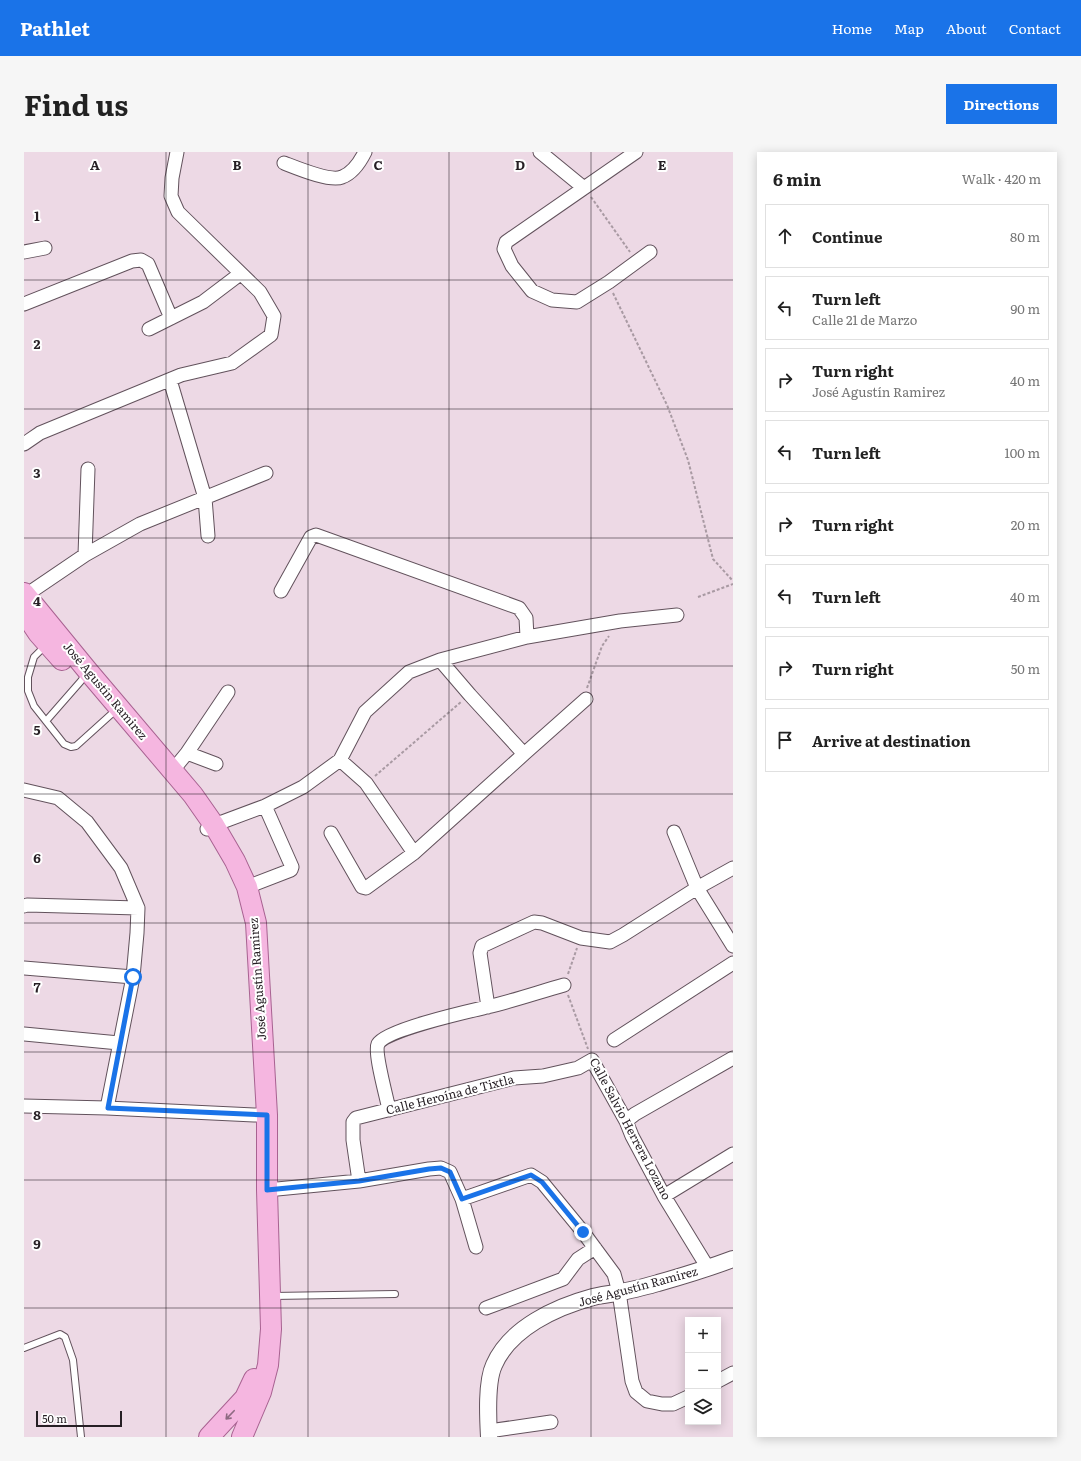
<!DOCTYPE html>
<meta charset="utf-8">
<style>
:root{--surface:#fff;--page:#f6f6f6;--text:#222;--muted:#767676;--line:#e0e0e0;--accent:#1a73e8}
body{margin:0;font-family:Literata,serif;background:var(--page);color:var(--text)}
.controls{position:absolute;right:12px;bottom:12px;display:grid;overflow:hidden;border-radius:0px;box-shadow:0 2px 10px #0003}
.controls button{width:36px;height:36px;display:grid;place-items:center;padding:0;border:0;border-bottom:1px solid var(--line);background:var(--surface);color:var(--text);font:20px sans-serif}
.scale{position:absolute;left:12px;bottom:10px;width:86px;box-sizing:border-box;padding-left:4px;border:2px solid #261f24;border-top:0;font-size:11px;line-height:14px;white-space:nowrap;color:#261f24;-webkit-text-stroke:3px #fff;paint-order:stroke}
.stop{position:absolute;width:12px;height:12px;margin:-9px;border:3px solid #1a73e8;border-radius:50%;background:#fff}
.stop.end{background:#1a73e8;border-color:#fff;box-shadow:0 1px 4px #0008}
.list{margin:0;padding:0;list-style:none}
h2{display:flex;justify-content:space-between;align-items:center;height:52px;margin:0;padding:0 16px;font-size:17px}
h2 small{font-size:13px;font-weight:400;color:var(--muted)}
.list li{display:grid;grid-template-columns:26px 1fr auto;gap:12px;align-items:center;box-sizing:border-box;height:64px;margin:0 8px 8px;padding:0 8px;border:1px solid var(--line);border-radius:0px}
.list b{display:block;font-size:15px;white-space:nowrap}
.list p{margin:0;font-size:13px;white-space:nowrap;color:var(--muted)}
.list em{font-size:13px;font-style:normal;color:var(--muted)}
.icon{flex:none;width:22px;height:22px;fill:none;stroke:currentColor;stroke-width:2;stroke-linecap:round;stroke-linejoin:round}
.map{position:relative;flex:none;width:709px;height:1285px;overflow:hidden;border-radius:0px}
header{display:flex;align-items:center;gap:24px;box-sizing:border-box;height:56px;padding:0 20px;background:var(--accent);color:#fff}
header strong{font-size:19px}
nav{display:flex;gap:22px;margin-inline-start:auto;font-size:14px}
.intro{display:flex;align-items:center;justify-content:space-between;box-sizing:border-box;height:96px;padding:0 24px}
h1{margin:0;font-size:28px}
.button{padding:10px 18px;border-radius:0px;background:var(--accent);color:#fff;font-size:14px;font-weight:700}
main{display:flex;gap:24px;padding:0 24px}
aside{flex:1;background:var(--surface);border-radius:0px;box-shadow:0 2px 10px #0003}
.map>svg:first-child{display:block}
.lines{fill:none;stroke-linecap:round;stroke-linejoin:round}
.service-casing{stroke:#62525c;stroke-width:8}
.minor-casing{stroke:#62525c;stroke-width:15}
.tertiary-casing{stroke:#62525c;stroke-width:18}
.primary-casing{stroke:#a86291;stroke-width:22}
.path{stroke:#a99aa3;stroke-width:2;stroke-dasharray:3 2;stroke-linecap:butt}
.service{stroke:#fff;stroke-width:6}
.minor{stroke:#fff;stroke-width:13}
.tertiary{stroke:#fff;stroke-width:16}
.primary{stroke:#f5b6e0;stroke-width:20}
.oneway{stroke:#8e6a82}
.route{stroke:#1a73e8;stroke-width:5}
.grid{fill:none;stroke:#261f24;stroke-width:1;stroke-opacity:0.55}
.labels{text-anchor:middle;stroke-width:4;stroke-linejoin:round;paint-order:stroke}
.street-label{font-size:12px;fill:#261f24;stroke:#fff}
.grid-label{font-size:13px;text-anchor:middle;font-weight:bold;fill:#261f24;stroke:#fff;stroke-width:4;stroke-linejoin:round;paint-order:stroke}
</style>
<header>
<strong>Pathlet</strong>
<nav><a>Home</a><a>Map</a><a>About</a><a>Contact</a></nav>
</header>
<div class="intro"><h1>Find us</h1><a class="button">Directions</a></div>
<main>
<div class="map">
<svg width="709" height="1285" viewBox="0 0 709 1285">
<rect width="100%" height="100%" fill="#edd9e5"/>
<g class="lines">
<defs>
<path id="service" d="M 21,494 L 10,505 L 4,525 L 4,539 L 10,554 L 40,592 L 47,595 L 52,594 L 93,557
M 22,569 L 57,529 L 62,521
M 249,1144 L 371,1142
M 0,1196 L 36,1182 L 41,1185 L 49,1208 L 57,1285"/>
<path id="minor" d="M 516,0 L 560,36
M 612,0 L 482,90 L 480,97 L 488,114 L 508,139 L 528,148 L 553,150 L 585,130 L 626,100
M 260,11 C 273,16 306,30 318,25 C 329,21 336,10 341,0
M 0,100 L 21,96
M 0,152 L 108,109 L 117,108 L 124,112 L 147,166
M 125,177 L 179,150 L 216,122
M 146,228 L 181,346 L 184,384
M 0,292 L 16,281 L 157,223 L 208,211 L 247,183 L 250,164 L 236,140 L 154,60 L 147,44 L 148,26 L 153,0
M 61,403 L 64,317
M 257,439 L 287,385 L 292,383 L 495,456 L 502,466 L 503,485
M 2,443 L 61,403 L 116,372 L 242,321
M 163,601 L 192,612
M 500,602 L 562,547
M 316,608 L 342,631 L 390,701
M 149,618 L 163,601 L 204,540
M 0,638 L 34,646 L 63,670 L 97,716 L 114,756 L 113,781 L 109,825 L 83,956
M 183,677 L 190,673 L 241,654 L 279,635 L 316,608 L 341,560 L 385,520 L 416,508 L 503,485 L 596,469 L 653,463
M 650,680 L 673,736 L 709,794
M 307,681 L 338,735 L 342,736 L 390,701 L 500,602 L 446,543 L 416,508
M 223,735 L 267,718 L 268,715 L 241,654
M 0,754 L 3,753 L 114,756
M 0,816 L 109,825
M 464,855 L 456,801 L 458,794 L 510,770 L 518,771 L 557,786 L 586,790 L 599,783 L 673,736 L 709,716
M 0,882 L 95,891
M 590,888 L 709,811
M 0,954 L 83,956 L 230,963 L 243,963
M 365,958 C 363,946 350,901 354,892 C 361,878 446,859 463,855 C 489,849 515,840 540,833
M 602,969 L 611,962 L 709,906
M 335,1029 L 329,988 L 329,970 L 332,966 L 490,926 L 519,924 L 554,916 L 568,908 L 602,969 L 608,984 L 640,1044 L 684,1116
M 243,1038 L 335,1029 L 405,1017 L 417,1016 L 426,1020 L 438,1047 L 452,1095
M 640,1044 L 709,1002
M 438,1047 L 507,1023 L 518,1030 L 559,1080 L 590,1122 L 595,1140 L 608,1229 L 612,1240 L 623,1249 L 638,1252 L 649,1252 L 664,1245
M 462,1156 L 539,1127 L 554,1107 L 571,1096
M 694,1229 L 709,1221
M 465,1279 L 527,1270"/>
<path id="tertiary" d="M 465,1285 C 464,1266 462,1230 470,1213 C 486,1176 532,1155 569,1145 C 577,1143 585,1142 593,1141 C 607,1138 621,1135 634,1131 C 659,1124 685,1116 709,1107"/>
<path id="primary" d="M 0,441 L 63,518 L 169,643 L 190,673 L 211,709 L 223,735 L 232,771 L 243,963 L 243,1038 L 247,1177 L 244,1213 L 237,1240 L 218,1285
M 0,460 L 14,481 L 38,508
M 185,1285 L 221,1246 L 230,1227"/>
</defs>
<use href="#service" class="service-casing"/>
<use href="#minor" class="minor-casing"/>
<use href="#tertiary" class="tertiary-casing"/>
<use href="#primary" class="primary-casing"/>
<path class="path" d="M 567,45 L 606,100
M 589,141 L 643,253 L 664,308 L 689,407 L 709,429
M 674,445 L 709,432
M 563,536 L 578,494 L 585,484
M 351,624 L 437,550
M 544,822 L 553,796
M 544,843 L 564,897"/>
<use href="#service" class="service"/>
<use href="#minor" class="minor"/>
<use href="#tertiary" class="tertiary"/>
<use href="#primary" class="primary"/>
</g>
<defs><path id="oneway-shaft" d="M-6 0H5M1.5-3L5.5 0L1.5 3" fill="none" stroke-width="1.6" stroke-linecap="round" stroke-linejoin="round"/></defs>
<use class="oneway" href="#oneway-shaft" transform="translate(206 1263) rotate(134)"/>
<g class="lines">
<path class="route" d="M 109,825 L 84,956 L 243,963 L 243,1038 L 335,1029 L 405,1017 L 417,1016 L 426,1020 L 438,1047 L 507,1023 L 518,1030 L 559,1080"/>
</g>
<path class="grid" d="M 142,0 L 142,1285M 284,0 L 284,1285M 425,0 L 425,1285M 567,0 L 567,1285M 0,128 L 709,128M 0,257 L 709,257M 0,386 L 709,386M 0,514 L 709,514M 0,642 L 709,642M 0,771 L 709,771M 0,900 L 709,900M 0,1028 L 709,1028M 0,1156 L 709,1156"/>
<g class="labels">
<g class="street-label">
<text transform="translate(81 539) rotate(50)" y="4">José Agustín Ramirez</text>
<text transform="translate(234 827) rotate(-94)" y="4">José Agustín Ramirez</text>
<text transform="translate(426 943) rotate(-14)" y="4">Calle Heroína de Tixtla</text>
<text transform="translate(606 977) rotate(62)" y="4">Calle Salvio Herrera Lozano</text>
<text transform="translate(614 1135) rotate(-15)" y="4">José Agustín Ramirez</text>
</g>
</g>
<g class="grid-label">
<text x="71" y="18">A</text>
<text x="213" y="18">B</text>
<text x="354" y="18">C</text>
<text x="496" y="18">D</text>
<text x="638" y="18">E</text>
<text x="13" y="69">1</text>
<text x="13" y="197">2</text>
<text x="13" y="326">3</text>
<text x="13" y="454">4</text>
<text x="13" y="583">5</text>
<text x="13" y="711">6</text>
<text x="13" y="840">7</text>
<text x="13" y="968">8</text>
<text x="13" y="1097">9</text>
</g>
</svg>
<div class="controls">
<button>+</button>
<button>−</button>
<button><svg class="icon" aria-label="layers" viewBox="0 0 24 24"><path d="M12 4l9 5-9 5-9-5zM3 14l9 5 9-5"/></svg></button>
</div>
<div class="scale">50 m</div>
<div class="stop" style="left:109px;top:825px"></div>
<div class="stop end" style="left:559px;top:1080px"></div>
</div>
<aside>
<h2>6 min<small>Walk · 420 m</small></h2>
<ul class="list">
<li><svg class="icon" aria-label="ahead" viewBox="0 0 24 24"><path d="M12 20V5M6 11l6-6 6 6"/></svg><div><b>Continue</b></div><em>80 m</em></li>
<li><svg class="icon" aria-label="left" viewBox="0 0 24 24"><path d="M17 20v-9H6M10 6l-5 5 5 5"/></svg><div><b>Turn left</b><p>Calle 21 de Marzo</p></div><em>90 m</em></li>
<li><svg class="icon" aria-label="right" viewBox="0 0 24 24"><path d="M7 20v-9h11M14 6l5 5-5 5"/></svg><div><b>Turn right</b><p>José Agustín Ramirez</p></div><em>40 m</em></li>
<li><svg class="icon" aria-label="left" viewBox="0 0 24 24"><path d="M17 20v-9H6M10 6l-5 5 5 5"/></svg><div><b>Turn left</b></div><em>100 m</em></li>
<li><svg class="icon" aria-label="right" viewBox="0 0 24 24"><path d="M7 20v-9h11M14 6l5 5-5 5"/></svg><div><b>Turn right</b></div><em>20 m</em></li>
<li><svg class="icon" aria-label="left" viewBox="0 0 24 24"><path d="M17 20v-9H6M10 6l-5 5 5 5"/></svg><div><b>Turn left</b></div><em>40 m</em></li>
<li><svg class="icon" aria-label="right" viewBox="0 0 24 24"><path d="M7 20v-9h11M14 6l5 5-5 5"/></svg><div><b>Turn right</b></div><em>50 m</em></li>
<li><svg class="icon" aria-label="arrive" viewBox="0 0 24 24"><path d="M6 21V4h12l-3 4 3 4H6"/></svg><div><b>Arrive at destination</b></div></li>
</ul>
</aside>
</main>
